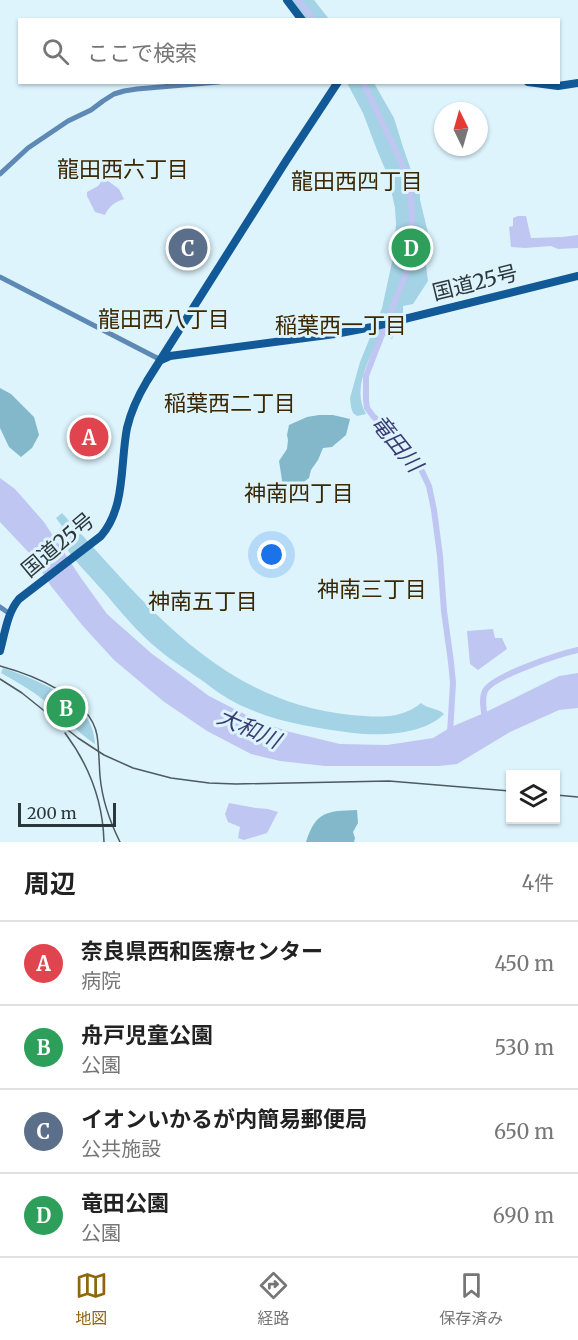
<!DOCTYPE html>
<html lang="ja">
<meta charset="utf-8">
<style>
:root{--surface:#fff;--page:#f6f6f6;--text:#222;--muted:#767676;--line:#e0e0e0;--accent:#90660d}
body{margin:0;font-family:Merriweather,"Noto Sans JP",serif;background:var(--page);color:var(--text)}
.controls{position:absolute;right:18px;bottom:18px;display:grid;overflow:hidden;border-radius:0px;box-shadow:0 2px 4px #0004}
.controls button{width:54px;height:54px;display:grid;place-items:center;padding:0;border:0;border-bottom:2px solid var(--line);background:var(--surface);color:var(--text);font:30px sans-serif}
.compass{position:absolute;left:434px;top:102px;width:54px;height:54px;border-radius:50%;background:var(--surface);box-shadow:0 2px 4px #0004;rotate:355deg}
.scale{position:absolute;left:18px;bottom:15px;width:98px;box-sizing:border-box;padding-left:6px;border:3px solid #2c373b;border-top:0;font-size:16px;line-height:21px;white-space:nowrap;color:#2c373b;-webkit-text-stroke:4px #ddf4fd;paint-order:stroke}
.you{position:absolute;left:272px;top:555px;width:21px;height:21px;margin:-15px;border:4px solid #fff;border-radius:50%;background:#1a73e8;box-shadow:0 0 0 9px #1a73e833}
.badge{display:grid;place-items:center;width:39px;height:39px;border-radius:50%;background:var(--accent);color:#fff;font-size:20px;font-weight:700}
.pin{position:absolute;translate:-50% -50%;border:3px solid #fff;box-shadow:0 2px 6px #0006}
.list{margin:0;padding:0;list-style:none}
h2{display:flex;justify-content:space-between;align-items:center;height:78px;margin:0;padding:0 24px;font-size:26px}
h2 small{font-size:20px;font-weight:400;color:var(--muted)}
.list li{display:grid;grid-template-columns:39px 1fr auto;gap:18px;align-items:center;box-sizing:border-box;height:84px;padding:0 24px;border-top:2px solid var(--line)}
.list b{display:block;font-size:22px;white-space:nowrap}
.list p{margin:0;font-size:20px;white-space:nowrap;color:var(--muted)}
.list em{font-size:20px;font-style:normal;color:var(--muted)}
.icon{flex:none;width:33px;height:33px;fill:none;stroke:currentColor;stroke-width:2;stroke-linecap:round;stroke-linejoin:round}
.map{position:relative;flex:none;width:578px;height:842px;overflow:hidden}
.search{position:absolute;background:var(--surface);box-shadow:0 2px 4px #0004;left:18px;right:18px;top:18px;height:66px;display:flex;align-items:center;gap:15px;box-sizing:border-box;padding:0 21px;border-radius:0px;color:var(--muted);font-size:22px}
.sheet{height:414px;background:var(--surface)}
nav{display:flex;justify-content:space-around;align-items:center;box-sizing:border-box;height:84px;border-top:2px solid var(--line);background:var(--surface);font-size:16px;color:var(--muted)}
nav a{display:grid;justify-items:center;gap:3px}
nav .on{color:var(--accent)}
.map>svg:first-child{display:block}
.green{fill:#a3d3e4}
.forest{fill:#83b8cb}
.water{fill:#c0c6f2}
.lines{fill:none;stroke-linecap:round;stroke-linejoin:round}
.river{stroke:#c0c6f2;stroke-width:6}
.secondary{stroke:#5e89b5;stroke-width:5}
.highway{stroke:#125997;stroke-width:8}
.rail{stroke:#4d5a5f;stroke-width:1.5}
.labels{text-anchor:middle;stroke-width:6;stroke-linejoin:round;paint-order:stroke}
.street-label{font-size:21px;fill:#2c373b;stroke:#ddf4fd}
.neighbourhood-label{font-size:22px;fill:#3b2700;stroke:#ddf4fd}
.water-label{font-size:22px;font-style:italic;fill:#3a3c72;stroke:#ddf4fd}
</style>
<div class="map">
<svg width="578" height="842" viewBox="0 0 578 842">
<rect width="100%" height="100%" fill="#ddf4fd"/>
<path class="green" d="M 290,0 L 314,0 L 329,19 L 303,19 Z
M 347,83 L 374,83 L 394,118 L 403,147 L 412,173 L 421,171 L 420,188 L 420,200 L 429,237 L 426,266 L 428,281 L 413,304 L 403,306 L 403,315 L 392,339 L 381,334 C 370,359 351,387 366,414 L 357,416 L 353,413 L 351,407 L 350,398 L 360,362 L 382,308 L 394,253 L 396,224 L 395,208 L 388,176 L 377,150 L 363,113 Z
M 62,513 C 145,603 219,702 351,715 C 376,717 401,720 421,703 C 428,709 438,708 444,714 C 423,735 381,736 353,733 C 317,728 280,723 247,708 C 229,701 215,690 200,679 C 187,670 172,661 159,650 C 138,633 121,612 103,591 C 88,574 71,558 60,538 L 63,535 L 59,529 L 62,526 L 56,518 Z
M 3,668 C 27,676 64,691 81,710 C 90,720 94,731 95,744 C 77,732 62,715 45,701 C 31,690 16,681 1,673 Z"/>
<path class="forest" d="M 0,388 L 11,394 L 34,417 L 39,435 L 32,448 L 21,457 L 9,447 L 0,428 Z
M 319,415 L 333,415 L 350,419 L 346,435 L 332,447 L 323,448 L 318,460 L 311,470 L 309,478 L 300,485 L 293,497 L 285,500 L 279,461 L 287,449 L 288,440 L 287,435 L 289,425 L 307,417 Z
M 357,810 L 358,823 L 353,832 L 355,838 L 354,842 L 306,842 C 316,811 327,811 357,810 Z"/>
<path class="water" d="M 104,178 L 119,189 L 124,199 C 115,202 109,206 105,215 L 95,212 L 87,196 L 87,192 L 98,186 Z
M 518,216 L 526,216 L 531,238 L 562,237 L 578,235 L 578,248 L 558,249 L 551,246 L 525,248 L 511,247 L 509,227 L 513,226 L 513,218 Z
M 0,478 L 15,489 L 44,522 L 81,578 L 107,614 L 151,653 L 209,696 L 260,722 L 290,732 L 340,744 L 387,745 L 433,738 L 451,727 L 484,713 L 559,676 L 578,673 L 578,708 L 559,710 L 510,732 L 457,764 L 439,766 L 325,766 L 280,761 L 251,754 L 207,731 L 163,701 L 114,660 L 82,625 L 51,586 L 32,556 L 0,522 Z
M 493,629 L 495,638 L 502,638 L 507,649 L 478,670 L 470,664 L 467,631 Z
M 229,803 L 256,808 L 268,809 L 278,812 L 267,833 L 244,840 L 238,838 L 240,827 L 228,822 L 225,814 Z"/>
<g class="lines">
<path class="river" d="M 298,0 L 314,20
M 363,82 L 403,166 L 410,186 L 412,218 L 408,268 L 366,376 L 366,400 L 367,408 L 373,416 L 412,454 L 419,465 L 429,486 L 434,510 L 440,556 L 444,611 L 451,662 L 453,683 L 450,733
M 485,719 C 484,710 481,699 485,691 C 492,676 560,654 578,650"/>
<path class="secondary" d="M 0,174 L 28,148 L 68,121 L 91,110 L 103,101 L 114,94 L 124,91 L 137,89 L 219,82
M 0,277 L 161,360
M 0,607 L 10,614"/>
<path class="highway" d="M 287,0 L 302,20
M 528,82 L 558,86 L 578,83
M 161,360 L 170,356 L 335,334 L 372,327 L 578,276
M 0,651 C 5,633 7,613 19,599 L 101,536 C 126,507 120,464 127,428 C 131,411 138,396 147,381 L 286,161 L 338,82"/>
<path class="rail" d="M 0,666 C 33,675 90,697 97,735 C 99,748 99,763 100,776 C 102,799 110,822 120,842
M 0,679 L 22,693 L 78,738 L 104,755 L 133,768 L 171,778 L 209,783 L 236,784 L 389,781 L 510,791
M 65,733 C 89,765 103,802 104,842
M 556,795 L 578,797"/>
</g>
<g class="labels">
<g class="street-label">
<text transform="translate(475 283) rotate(-14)" y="7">国道25号</text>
<text transform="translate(58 545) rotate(-40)" y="7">国道25号</text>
</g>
<g class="neighbourhood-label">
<text x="123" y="177">龍田西六丁目</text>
<text x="357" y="189">龍田西四丁目</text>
<text x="164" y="327">龍田西八丁目</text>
<text x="341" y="333">稲葉西一丁目</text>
<text x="230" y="411">稲葉西二丁目</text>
<text x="299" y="501">神南四丁目</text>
<text x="372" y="597">神南三丁目</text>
<text x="203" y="609">神南五丁目</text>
</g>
<g class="water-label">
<text transform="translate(397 443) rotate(51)" y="8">竜田川</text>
<text transform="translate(249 728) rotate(24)" y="8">大和川</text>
</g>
</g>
</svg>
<div class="controls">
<button><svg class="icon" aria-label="layers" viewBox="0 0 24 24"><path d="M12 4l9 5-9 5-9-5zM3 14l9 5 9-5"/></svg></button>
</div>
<svg class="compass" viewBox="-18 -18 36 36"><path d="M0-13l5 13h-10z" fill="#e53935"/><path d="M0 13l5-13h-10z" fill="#767676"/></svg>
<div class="scale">200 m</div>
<div class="you"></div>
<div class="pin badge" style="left:89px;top:437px;background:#e0444e">A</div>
<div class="pin badge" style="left:66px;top:708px;background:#2e9e5b">B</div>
<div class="pin badge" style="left:188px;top:248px;background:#5c6f8a">C</div>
<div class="pin badge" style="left:411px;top:248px;background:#2e9e5b">D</div>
<div class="search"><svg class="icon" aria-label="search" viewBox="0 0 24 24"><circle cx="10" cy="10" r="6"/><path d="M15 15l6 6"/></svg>ここで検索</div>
</div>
<section class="sheet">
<h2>周辺<small>4件</small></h2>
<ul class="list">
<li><span class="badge" style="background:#e0444e">A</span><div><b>奈良県西和医療センター</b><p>病院</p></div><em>450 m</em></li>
<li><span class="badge" style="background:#2e9e5b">B</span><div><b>舟戸児童公園</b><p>公園</p></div><em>530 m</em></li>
<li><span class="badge" style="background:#5c6f8a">C</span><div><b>イオンいかるが内簡易郵便局</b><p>公共施設</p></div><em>650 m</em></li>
<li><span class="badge" style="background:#2e9e5b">D</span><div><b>竜田公園</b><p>公園</p></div><em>690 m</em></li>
</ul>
</section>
<nav>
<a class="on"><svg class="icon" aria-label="map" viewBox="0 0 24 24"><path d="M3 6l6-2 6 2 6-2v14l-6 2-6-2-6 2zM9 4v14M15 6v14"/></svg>地図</a>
<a><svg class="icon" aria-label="directions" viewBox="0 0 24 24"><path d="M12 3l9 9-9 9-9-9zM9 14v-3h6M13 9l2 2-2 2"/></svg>経路</a>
<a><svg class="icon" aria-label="saved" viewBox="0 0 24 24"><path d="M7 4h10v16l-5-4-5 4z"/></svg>保存済み</a>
</nav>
